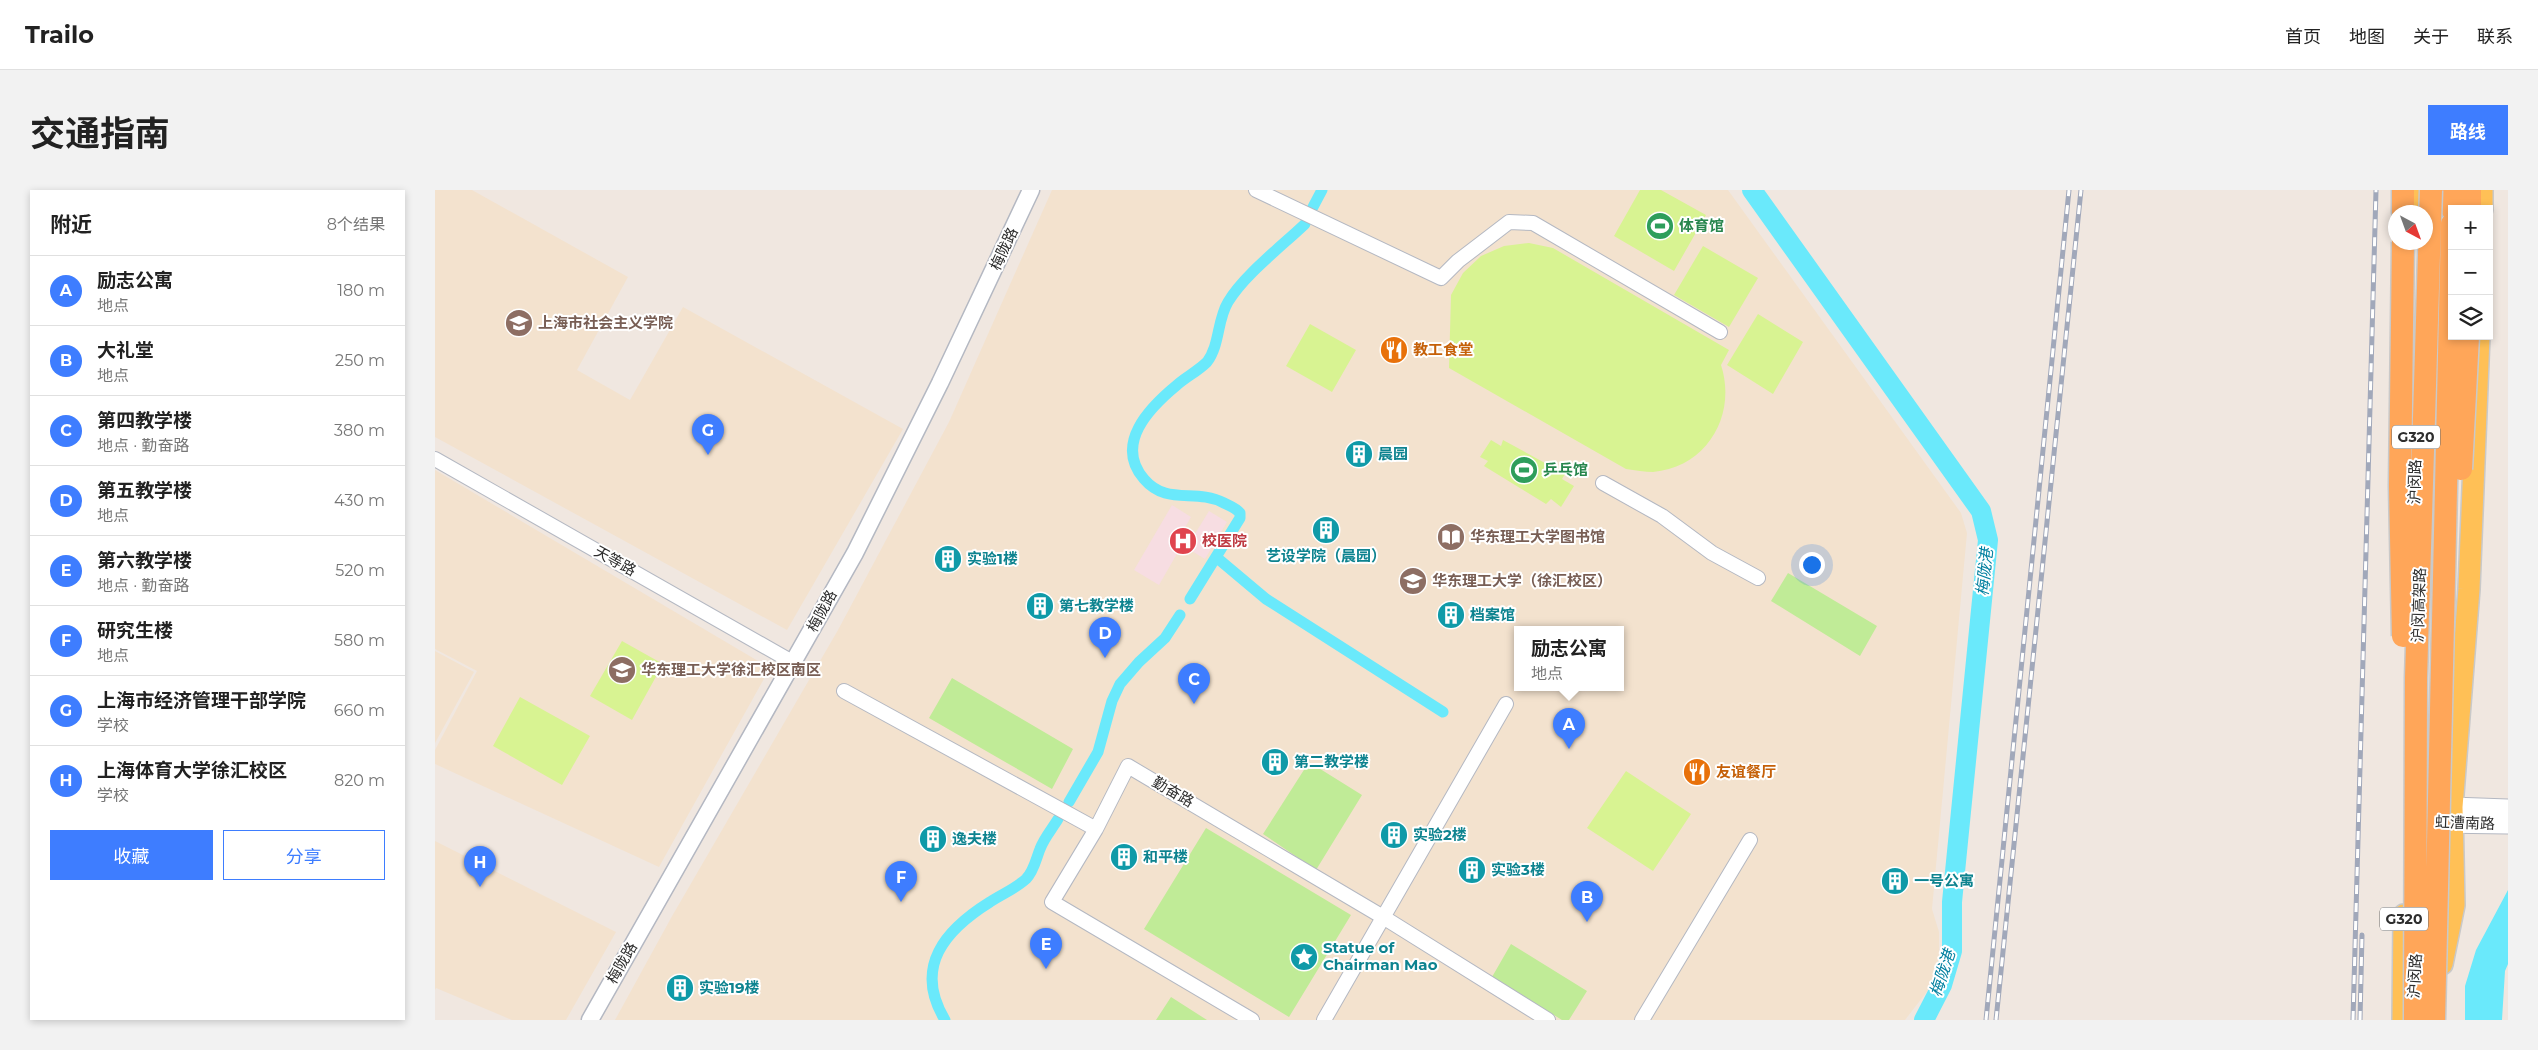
<!DOCTYPE html>
<html lang="zh">
<meta charset="utf-8">
<style>
:root{--surface:#fff;--page:#f2f2f2;--text:#222;--muted:#767676;--line:#e0e0e0;--accent:#3e7dff}
body{margin:0;font-family:Montserrat,"Noto Sans SC",sans-serif;background:var(--page);color:var(--text)}
.controls{position:absolute;right:15px;top:15px;display:grid;overflow:hidden;border-radius:0px;box-shadow:0 2px 8px #0003}
.controls button{width:45px;height:45px;display:grid;place-items:center;padding:0;border:0;border-bottom:1px solid var(--line);background:var(--surface);color:var(--text);font:25px sans-serif}
.compass{position:absolute;left:1953px;top:15px;width:45px;height:45px;border-radius:50%;background:var(--surface);box-shadow:0 2px 8px #0003;rotate:139deg}
.you{position:absolute;left:1376px;top:374px;width:18px;height:18px;margin:-12px;border:4px solid #fff;border-radius:50%;background:#1a73e8;box-shadow:0 0 0 8px #1a73e833}
.badge{display:grid;place-items:center;width:32px;height:32px;border-radius:50%;background:var(--accent);color:#fff;font-size:16px;font-weight:700}
.pin{position:absolute;translate:-50% -41px;filter:drop-shadow(0 1px 2px #0008)}
.pin::after{content:'';position:absolute;top:26px;width:18px;height:15px;background:inherit;clip-path:polygon(0 0,100% 0,50% 100%)}
.popup{position:absolute;left:1079px;top:436px;width:110px;height:65px;box-sizing:border-box;display:grid;place-content:center;border-radius:0px;background:var(--surface);filter:drop-shadow(0 1px 4px #0005);font-size:16px;white-space:nowrap;color:var(--muted)}
.popup b{font-size:19px;color:var(--text)}
.popup::after{content:'';position:absolute;left:50%;top:100%;margin-left:-10px;border:10px solid transparent;border-top-color:var(--surface)}
.list{margin:0;padding:0;list-style:none}
h2{display:flex;justify-content:space-between;align-items:center;height:65px;margin:0;padding:0 20px;font-size:21px}
h2 small{font-size:16px;font-weight:400;color:var(--muted)}
.list li{display:grid;grid-template-columns:32px 1fr auto;gap:15px;align-items:center;box-sizing:border-box;height:70px;padding:0 20px;border-top:1px solid var(--line)}
.list b{display:block;font-size:19px;white-space:nowrap}
.list p{margin:0;font-size:16px;white-space:nowrap;color:var(--muted)}
.list em{font-size:16px;font-style:normal;color:var(--muted)}
.actions{display:flex;gap:10px;padding:15px 20px}
.actions a{flex:1;padding:11px 0;border:1px solid var(--accent);border-radius:0px;text-align:center;font-size:18px;color:var(--accent)}
.actions .main{background:var(--accent);color:#fff}
.icon{flex:none;width:28px;height:28px;fill:none;stroke:currentColor;stroke-width:2;stroke-linecap:round;stroke-linejoin:round}
.map{position:relative;flex:none;width:2073px;height:830px;overflow:hidden;border-radius:0px}
header{display:flex;align-items:center;gap:30px;box-sizing:border-box;height:70px;padding:0 25px;background:var(--surface);border-bottom:1px solid var(--line)}
header strong{font-size:24px}
nav{display:flex;gap:28px;margin-inline-start:auto;font-size:18px}
.intro{display:flex;align-items:center;justify-content:space-between;box-sizing:border-box;height:120px;padding:0 30px}
h1{margin:0;font-size:35px}
.button{padding:12px 22px;border-radius:0px;background:var(--accent);color:#fff;font-size:18px;font-weight:700}
main{display:flex;gap:30px;padding:0 30px}
aside{flex:1;background:var(--surface);border-radius:0px;box-shadow:0 2px 8px #0003}
.map>svg:first-child{display:block}
.education{fill:#f3e2ce;fill-rule:evenodd}
.medical{fill:#f7dde2}
.green{fill:#c0eb97}
.pitch{fill:#d8f392}
.water{fill:#6ae9fb}
.lines{fill:none;stroke-linecap:round;stroke-linejoin:round}
.canal{stroke:#6ae9fb;stroke-width:11}
.river{stroke:#6ae9fb;stroke-width:20}
.minor-casing{stroke:#b4b8c2;stroke-width:16}
.tertiary-casing{stroke:#b4b8c2;stroke-width:19}
.secondary-casing{stroke:#b4b8c2;stroke-width:21}
.primary-casing{stroke:#c9c9c9;stroke-width:24}
.trunk-casing{stroke:#c9c9c9;stroke-width:25}
.minor{stroke:#fff;stroke-width:14}
.tertiary{stroke:#fff;stroke-width:16}
.secondary{stroke:#fff;stroke-width:19}
.primary{stroke:#ffc056;stroke-width:21}
.trunk{stroke:#ffa659;stroke-width:22}
.rail-casing{stroke:#a1a8ba;stroke-width:5}
.rail{stroke:#fff;stroke-width:3;stroke-dasharray:9;stroke-linecap:butt}
.trunk-bridge-casing{stroke:#c9c9c9;stroke-width:25;stroke-linecap:butt}
.trunk-bridge{stroke:#ffa659;stroke-width:22}
.labels{text-anchor:middle;stroke-width:4;stroke-linejoin:round;paint-order:stroke}
.shield{fill:#fff;stroke:#6d6d6d;stroke-width:1}
.shield-label{font-size:14px;font-weight:bold;fill:#2e2e2e}
.leisure-label{font-size:15px;font-weight:bold;fill:#27864d;stroke:#fff;text-anchor:start}
.street-label{font-size:15px;fill:#2e2e2e;stroke:#fff}
.education-label{font-size:15px;font-weight:bold;fill:#785e54;stroke:#fff;text-anchor:start}
.food-label{font-size:15px;font-weight:bold;fill:#c56008;stroke:#fff;text-anchor:start}
.culture-label{font-size:15px;font-weight:bold;fill:#0d838f;stroke:#fff;text-anchor:start}
.health-label{font-size:15px;font-weight:bold;fill:#be3a42;stroke:#fff;text-anchor:start}
.water-label{font-size:16px;font-style:italic;fill:#0280a0;stroke:#fff}
</style>
<header>
<strong>Trailo</strong>
<nav><a>首页</a><a>地图</a><a>关于</a><a>联系</a></nav>
</header>
<div class="intro"><h1>交通指南</h1><a class="button">路线</a></div>
<main>
<aside>
<h2>附近<small>8个结果</small></h2>
<ul class="list">
<li><span class="badge">A</span><div><b>励志公寓</b><p>地点</p></div><em>180 m</em></li>
<li><span class="badge">B</span><div><b>大礼堂</b><p>地点</p></div><em>250 m</em></li>
<li><span class="badge">C</span><div><b>第四教学楼</b><p>地点 · 勤奋路</p></div><em>380 m</em></li>
<li><span class="badge">D</span><div><b>第五教学楼</b><p>地点</p></div><em>430 m</em></li>
<li><span class="badge">E</span><div><b>第六教学楼</b><p>地点 · 勤奋路</p></div><em>520 m</em></li>
<li><span class="badge">F</span><div><b>研究生楼</b><p>地点</p></div><em>580 m</em></li>
<li><span class="badge">G</span><div><b>上海市经济管理干部学院</b><p>学校</p></div><em>660 m</em></li>
<li><span class="badge">H</span><div><b>上海体育大学徐汇校区</b><p>学校</p></div><em>820 m</em></li>
</ul>
<div class="actions"><a class="main">收藏</a><a>分享</a></div>
</aside>
<div class="map">
<svg width="2073" height="830" viewBox="0 0 2073 830">
<rect width="100%" height="100%" fill="#f0e7e0"/>
<path class="education" d="M 0,0 L 37,0 L 193,87 L 142,180 L 195,210 L 248,117 L 468,239 L 352,440 L 0,247 Z
M 617,0 L 1293,0 L 1526,323 L 1532,343 L 1497,719 L 1504,742 L 1504,772 L 1494,799 L 1470,830 L 180,830 L 236,728 L 403,440 L 514,232 ZM 1083,440 L 1185,440 L 1185,498 L 1083,498 Z
M 0,280 L 335,478 L 224,677 L 0,574 L 0,560 L 42,481 L 0,459 Z
M 0,461 L 39,482 L 0,553 Z
M 0,651 L 181,742 L 131,830 L 77,830 L 1,798 L 0,800 Z"/>
<path class="medical" d="M 737,315 L 756,327 L 748,341 L 758,347 L 774,321 L 792,332 L 770,369 L 747,355 L 724,395 L 699,380 Z"/>
<path class="green" d="M 1353,383 L 1442,436 L 1425,466 L 1336,411 Z
M 517,488 L 638,559 L 617,599 L 494,528 Z
M 874,572 L 927,605 L 881,680 L 828,644 Z
M 771,638 L 916,725 L 854,827 L 709,739 Z
M 1076,754 L 1152,801 L 1134,830 L 1127,830 L 1057,787 Z
M 736,807 L 772,830 L 721,830 Z"/>
<path class="pitch" d="M 1205,0 L 1226,0 L 1271,25 L 1239,81 L 1179,46 Z
M 1094,53 L 1118,58 L 1294,160 L 1286,175 C 1302,224 1273,277 1218,282 C 1210,282 1200,280 1191,279 L 1014,178 L 1016,105 L 1028,83 L 1046,66 L 1069,56 Z
M 1268,56 L 1323,88 L 1294,137 L 1239,105 Z
M 1323,124 L 1368,152 L 1338,204 L 1292,175 Z
M 875,134 L 921,160 L 897,202 L 851,176 Z
M 1056,250 L 1066,256 L 1068,250 L 1130,284 L 1127,289 L 1139,296 L 1126,317 L 1116,309 L 1111,314 L 1049,276 L 1053,271 L 1045,267 Z
M 187,451 L 228,474 L 197,530 L 155,506 Z
M 85,507 L 155,546 L 127,595 L 58,556 Z
M 1191,581 L 1256,624 L 1218,681 L 1152,638 Z"/>
<path class="water" d="M 2073,700 L 2073,774 L 2070,781 L 2067,830 L 2030,830 L 2030,796 L 2041,760 Z"/>
<g class="lines">
<path class="canal" d="M 878,17 L 887,0
M 781,367 L 831,409 L 1008,522
M 755,409 L 805,328 L 805,323 C 801,318 795,316 789,313 C 760,298 732,316 709,289 C 679,254 714,218 742,195 C 751,187 763,181 772,172 C 785,155 782,130 793,112 C 809,85 847,56 870,34
M 634,612 L 663,562 L 677,511 L 685,494 L 704,472 L 730,448 L 745,425
M 510,830 C 478,777 510,740 555,712 C 567,704 580,699 591,689 C 599,681 601,669 605,659 C 609,648 617,639 623,629"/>
<path class="river" d="M 1317,0 L 1546,321 L 1553,350 L 1517,712 L 1517,761 L 1507,795 L 1489,830"/>
<defs>
<path id="minor" d="M 821,0 L 1006,88 L 1023,71 L 1074,32 L 1098,33 L 1285,142
M 0,269 L 359,473
M 1168,293 L 1227,326 L 1277,363 L 1323,388
M 409,501 L 661,639
M 817,830 L 617,712 L 661,639 L 693,576 L 948,727 L 1113,830
M 889,830 L 1071,514
M 1207,830 L 1315,650"/>
<path id="tertiary" d="M 155,830 L 420,363 L 505,193 L 596,0"/>
<path id="secondary" d="M 2004,620 L 2017,617 L 2073,619
M 2002,633 L 2073,634"/>
<path id="primary" d="M 2047,19 L 2047,0
M 1984,22 L 1985,0
M 2007,774 L 2019,715 L 2017,617 L 2034,399 L 2044,146
M 1968,830 L 1969,725"/>
<path id="trunk" d="M 2035,0 L 2035,19
M 2017,19 L 2017,0
M 1968,22 L 1968,0"/>
</defs>
<use href="#minor" class="minor-casing"/>
<use href="#tertiary" class="tertiary-casing"/>
<use href="#secondary" class="secondary-casing"/>
<use href="#primary" class="primary-casing"/>
<use href="#trunk" class="trunk-casing"/>
<use href="#minor" class="minor"/>
<use href="#tertiary" class="tertiary"/>
<use href="#secondary" class="secondary"/>
<use href="#primary" class="primary"/>
<use href="#trunk" class="trunk"/>
<defs>
<path id="rail" d="M 1551,830 L 1634,0
M 1561,830 L 1646,0
M 1918,830 L 1941,0
M 1925,830 L 1927,745"/>
</defs>
<use href="#rail" class="rail-casing"/>
<use href="#rail" class="rail"/>
<defs>
<path id="trunk-bridge" d="M 1968,52 L 1965,296 L 1968,446
M 2026,279 L 2033,146
M 1980,830 L 1981,488 L 1996,0
M 1999,830 L 2017,34"/>
</defs>
<use href="#trunk-bridge" class="trunk-bridge-casing"/>
<use href="#trunk-bridge" class="trunk-bridge"/>
</g>
<defs>
<symbol id="stadium-disc" viewBox="-11 -11 22 22"><circle r="9.5" fill="#2e9e5b" stroke="#fff"/><path d="M0-5a6.5 5 0 1 0 0 10a6.5 5 0 1 0 0-10ZM-3.5-1.8h7v3.6h-7Z" fill="#fff"/></symbol>
<symbol id="school-disc" viewBox="-11 -11 22 22"><circle r="9.5" fill="#8d6e63" stroke="#fff"/><path d="M0-5L7-2L0 1L-7-2ZM-4 1L0 2.5L4 1V4Q0 6-4 4Z" fill="#fff"/></symbol>
<symbol id="restaurant-disc" viewBox="-11 -11 22 22"><circle r="9.5" fill="#e8710a" stroke="#fff"/><path d="M-5-6h1v4h1v-4h1v4h1v-4h1v5L-1.5 .5V6h-2V.5L-5-1ZM5-6V6H3V1.5H1.5Q1.5-4 5-6Z" fill="#fff"/></symbol>
<symbol id="building-disc" viewBox="-11 -11 22 22"><circle r="9.5" fill="#0f9aa8" stroke="#fff"/><path d="M-4-6H4V6H1V3H-1V6H-4ZM-2.5-4.3h1.7v1.8h-1.7ZM.8-4.3h1.7v1.8H.8ZM-2.5-1h1.7V.8h-1.7ZM.8-1h1.7V.8H.8Z" fill="#fff"/></symbol>
<symbol id="library-disc" viewBox="-11 -11 22 22"><circle r="9.5" fill="#8d6e63" stroke="#fff"/><path d="M-6-4Q-3-5.5-.7-3.5V5Q-3 3-6 4ZM6-4Q3-5.5 .7-3.5V5Q3 3 6 4Z" fill="#fff"/></symbol>
<symbol id="hospital-disc" viewBox="-11 -11 22 22"><circle r="9.5" fill="#e0444e" stroke="#fff"/><path d="M-5-5h3v3.5h4V-5h3V5h-3V1.5h-4V5h-3Z" fill="#fff"/></symbol>
<symbol id="university-disc" viewBox="-11 -11 22 22"><circle r="9.5" fill="#8d6e63" stroke="#fff"/><path d="M0-5L7-2L0 1L-7-2ZM-4 1L0 2.5L4 1V4Q0 6-4 4Z" fill="#fff"/></symbol>
<symbol id="sight-disc" viewBox="-11 -11 22 22"><circle r="9.5" fill="#0f9aa8" stroke="#fff"/><path d="M0-6L1.8-2.2L6-1.7L2.9 1.2L3.7 5.4L0 3.3L-3.7 5.4L-2.9 1.2L-6-1.7L-1.8-2.2Z" fill="#fff"/></symbol>
</defs>
<g fill-rule="evenodd">
<use href="#stadium-disc" x="1209" y="20" width="32" height="32"/>
<use href="#school-disc" x="68" y="117" width="32" height="32"/>
<use href="#restaurant-disc" x="943" y="144" width="32" height="32"/>
<use href="#building-disc" x="908" y="248" width="32" height="32"/>
<use href="#stadium-disc" x="1073" y="264" width="32" height="32"/>
<use href="#building-disc" x="875" y="324" width="32" height="32"/>
<use href="#library-disc" x="1000" y="331" width="32" height="32"/>
<use href="#hospital-disc" x="732" y="335" width="32" height="32"/>
<use href="#building-disc" x="497" y="353" width="32" height="32"/>
<use href="#university-disc" x="962" y="375" width="32" height="32"/>
<use href="#building-disc" x="589" y="400" width="32" height="32"/>
<use href="#building-disc" x="1000" y="409" width="32" height="32"/>
<use href="#university-disc" x="171" y="464" width="32" height="32"/>
<use href="#building-disc" x="824" y="556" width="32" height="32"/>
<use href="#restaurant-disc" x="1246" y="566" width="32" height="32"/>
<use href="#building-disc" x="943" y="629" width="32" height="32"/>
<use href="#building-disc" x="482" y="633" width="32" height="32"/>
<use href="#building-disc" x="673" y="651" width="32" height="32"/>
<use href="#building-disc" x="1021" y="664" width="32" height="32"/>
<use href="#building-disc" x="1444" y="675" width="32" height="32"/>
<use href="#sight-disc" x="853" y="751" width="32" height="32"/>
<use href="#building-disc" x="229" y="782" width="32" height="32"/>
</g>
<g class="labels">
<g class="shield">
<rect x="1957" y="235.5" width="48" height="23" rx="4"/>
<rect x="1945" y="717.5" width="48" height="23" rx="4"/>
</g>
<g class="shield-label">
<text x="1981" y="252">G320</text>
<text x="1969" y="734">G320</text>
</g>
<g class="leisure-label">
<text x="1244" y="41">体育馆</text>
<text x="1108" y="285">乒乓馆</text>
</g>
<g class="street-label">
<text transform="translate(569 59) rotate(-65)" y="5">梅陇路</text>
<text transform="translate(1980 292) rotate(-89)" y="5">沪闵路</text>
<text transform="translate(180 371) rotate(29)" y="5">天等路</text>
<text transform="translate(1984 415) rotate(-88)" y="5">沪闵高架路</text>
<text transform="translate(387 421) rotate(-62)" y="5">梅陇路</text>
<text transform="translate(738 602) rotate(30)" y="5">勤奋路</text>
<text transform="translate(2030 633) rotate(2)" y="5">虹漕南路</text>
<text transform="translate(187 773) rotate(-60)" y="5">梅陇路</text>
<text transform="translate(1980 786) rotate(-87)" y="5">沪闵路</text>
</g>
<g class="education-label">
<text x="103" y="138">上海市社会主义学院</text>
<text x="1035" y="352">华东理工大学图书馆</text>
<text x="997" y="396">华东理工大学（徐汇校区）</text>
<text x="206" y="485">华东理工大学徐汇校区南区</text>
</g>
<g class="food-label">
<text x="978" y="165">教工食堂</text>
<text x="1281" y="587">友谊餐厅</text>
</g>
<g class="culture-label">
<text x="943" y="269">晨园</text>
<text x="891" y="371" text-anchor="middle">艺设学院（晨园）</text>
<text x="532" y="374">实验1楼</text>
<text x="624" y="421">第七教学楼</text>
<text x="1035" y="430">档案馆</text>
<text x="859" y="577">第二教学楼</text>
<text x="978" y="650">实验2楼</text>
<text x="517" y="654">逸夫楼</text>
<text x="708" y="672">和平楼</text>
<text x="1056" y="685">实验3楼</text>
<text x="1479" y="696">一号公寓</text>
<text x="888" y="763">Statue of<tspan x="888" dy="17">Chairman Mao</tspan></text>
<text x="264" y="803">实验19楼</text>
</g>
<g class="health-label">
<text x="767" y="356">校医院</text>
</g>
<g class="water-label">
<text transform="translate(1549 382) rotate(-84)" y="6">梅陇港</text>
<text transform="translate(1507 783) rotate(-72)" y="6">梅陇港</text>
</g>
</g>
</svg>
<div class="controls">
<button>+</button>
<button>−</button>
<button><svg class="icon" aria-label="layers" viewBox="0 0 24 24"><path d="M12 4l9 5-9 5-9-5zM3 14l9 5 9-5"/></svg></button>
</div>
<svg class="compass" viewBox="-18 -18 36 36"><path d="M0-13l5 13h-10z" fill="#e53935"/><path d="M0 13l5-13h-10z" fill="#767676"/></svg>
<div class="you"></div>
<div class="pin badge" style="left:1134px;top:559px">A</div>
<div class="popup"><b>励志公寓</b>地点</div>
<div class="pin badge" style="left:1152px;top:732px">B</div>
<div class="pin badge" style="left:759px;top:514px">C</div>
<div class="pin badge" style="left:670px;top:468px">D</div>
<div class="pin badge" style="left:611px;top:779px">E</div>
<div class="pin badge" style="left:466px;top:712px">F</div>
<div class="pin badge" style="left:273px;top:265px">G</div>
<div class="pin badge" style="left:45px;top:697px">H</div>
</div>
</main>
